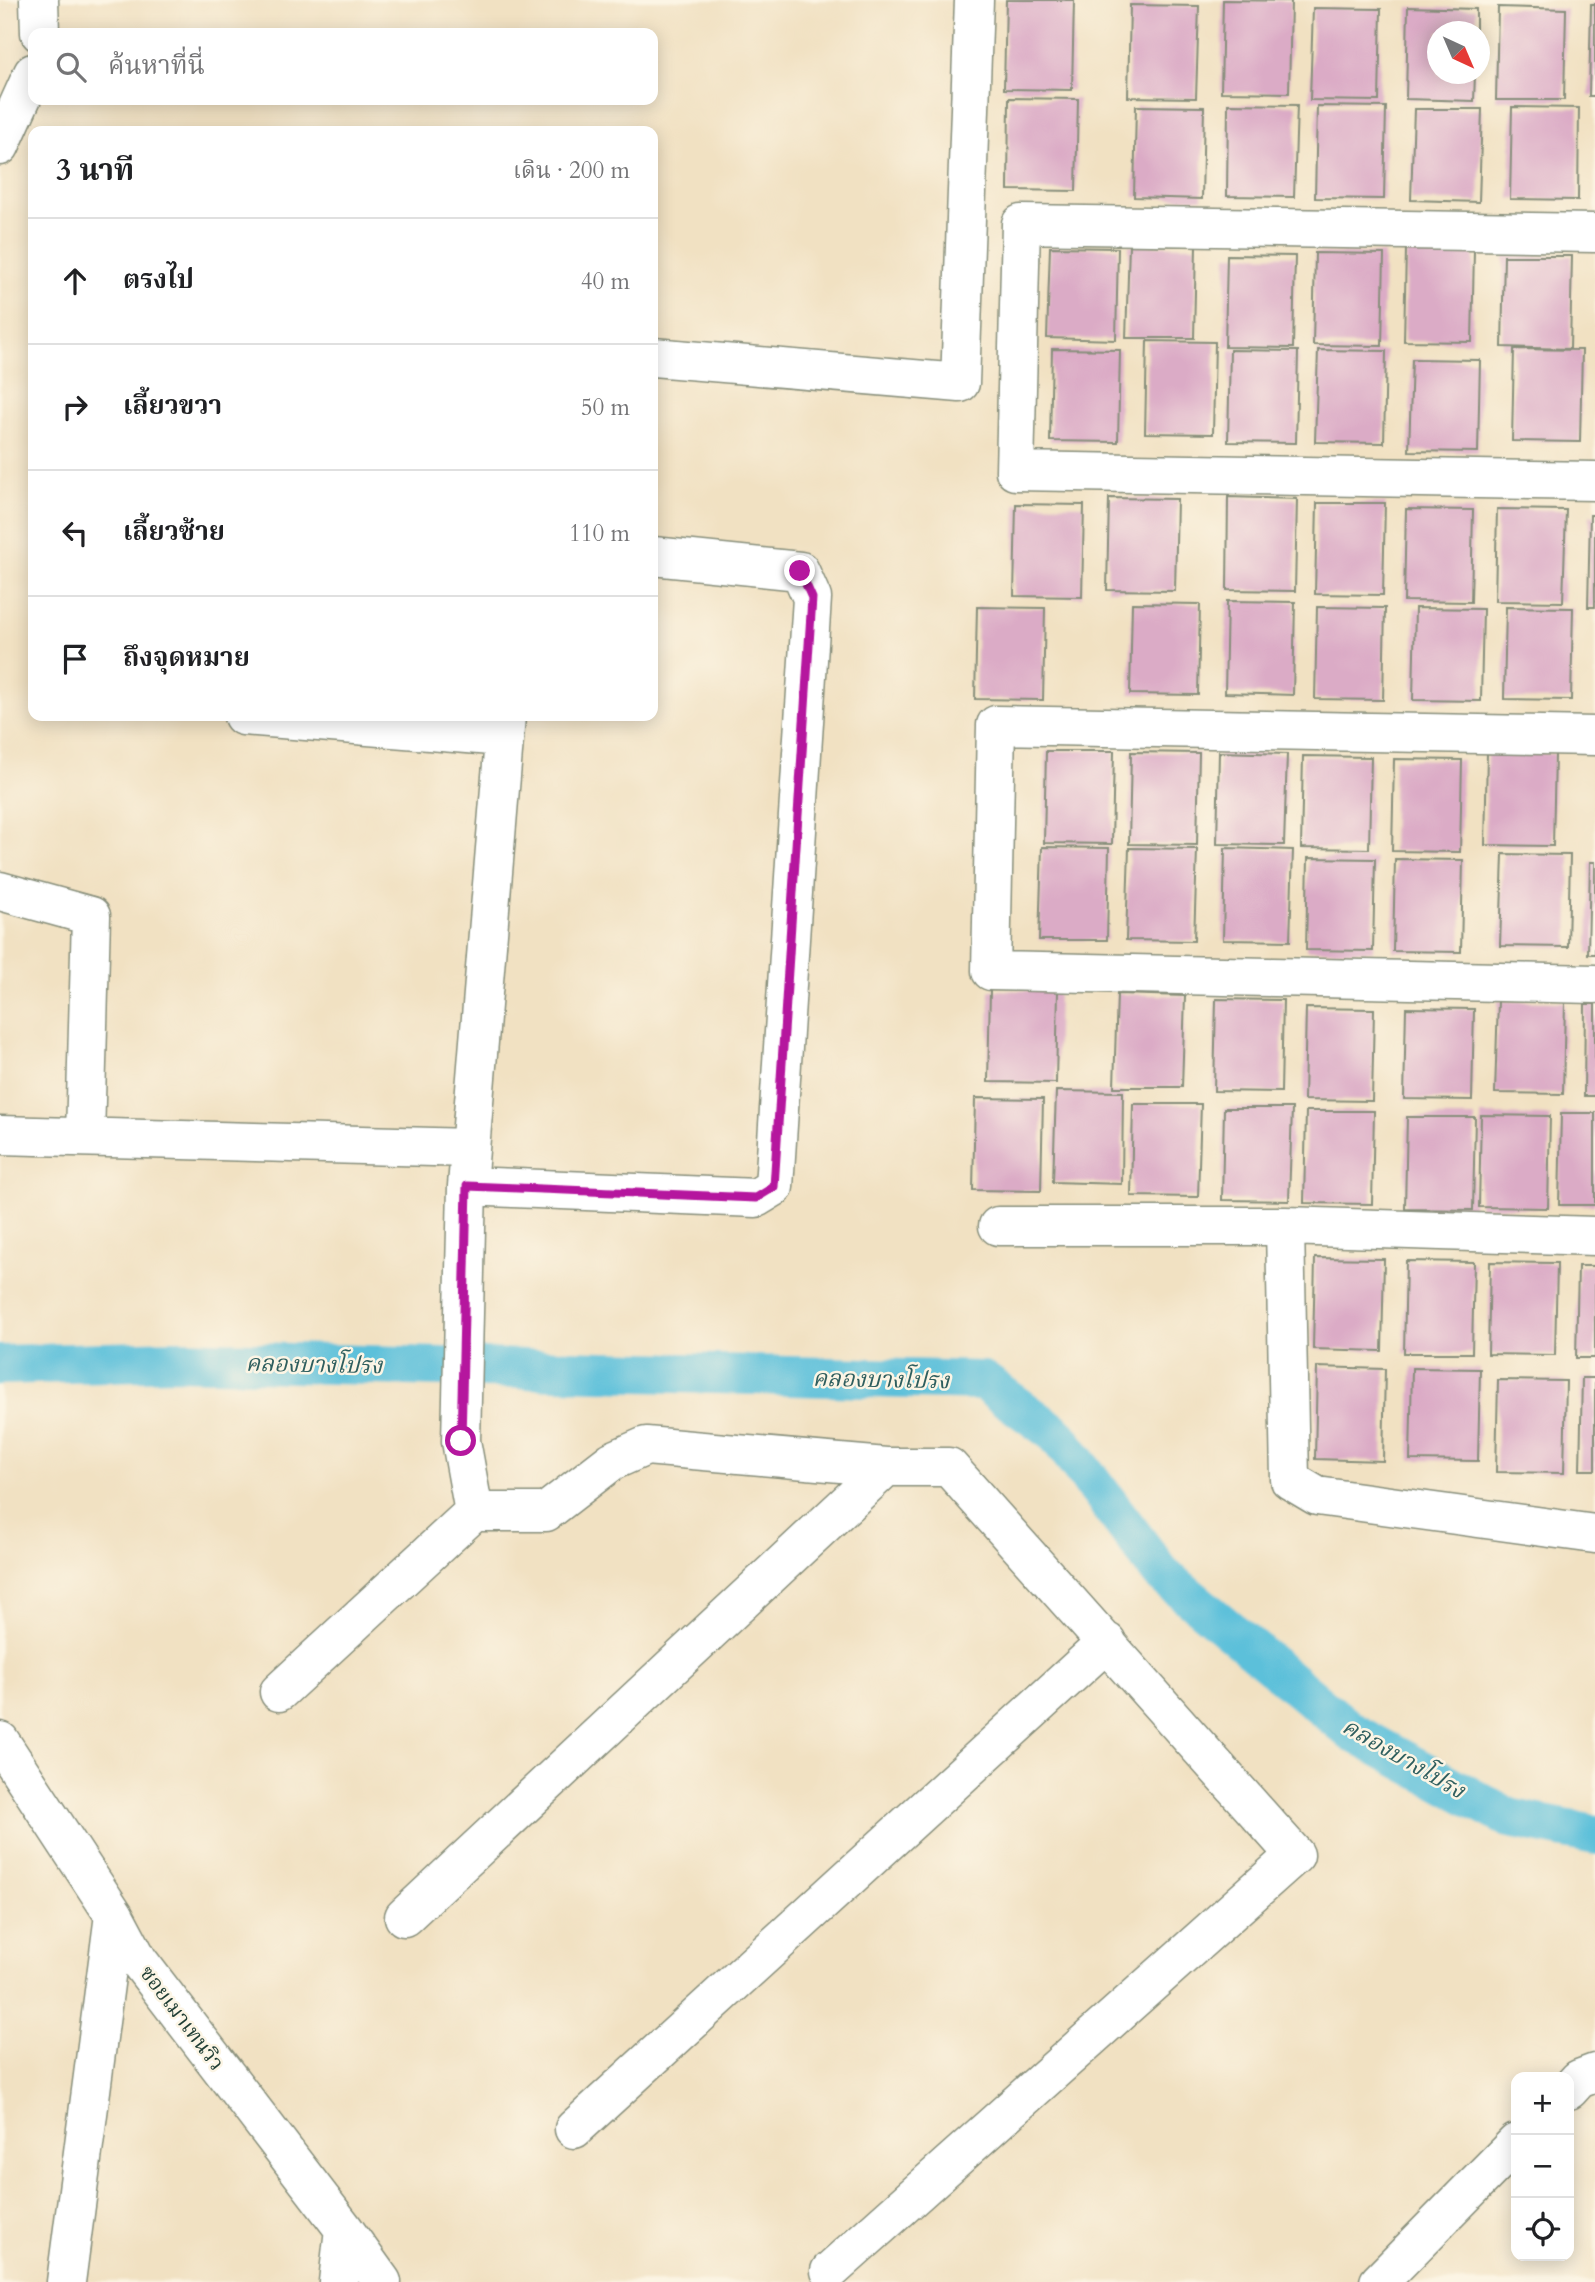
<!DOCTYPE html>
<html lang="th">
<meta charset="utf-8">
<style>
:root{--surface:#fff;--page:#f6f6f6;--text:#202124;--muted:#757577;--line:#e0e0e0}
body{margin:0;font-family:Cardo,"Noto Serif Thai",serif;background:var(--page);color:var(--text)}
.controls{position:absolute;right:21px;bottom:21px;display:grid;overflow:hidden;border-radius:14px;box-shadow:0 4px 18px #0003}
.controls button{width:63px;height:63px;display:grid;place-items:center;padding:0;border:0;border-bottom:2px solid var(--line);background:var(--surface);color:var(--text);font:35px sans-serif}
.compass{position:absolute;left:1427px;top:21px;width:63px;height:63px;border-radius:50%;background:var(--surface);box-shadow:0 4px 18px #0003;rotate:136deg}
.stop{position:absolute;width:21px;height:21px;margin:-16px;border:5px solid #b5179e;border-radius:50%;background:#fff}
.stop.end{background:#b5179e;border-color:#fff;box-shadow:0 2px 7px #0008}
.list{margin:0;padding:0;list-style:none}
h2{display:flex;justify-content:space-between;align-items:center;height:91px;margin:0;padding:0 28px;font-size:30px}
h2 small{font-size:23px;font-weight:400;color:var(--muted)}
.list li{display:grid;grid-template-columns:46px 1fr auto;gap:21px;align-items:center;box-sizing:border-box;height:126px;padding:0 28px;border-top:2px solid var(--line)}
.list b{display:block;font-size:26px;white-space:nowrap}
.list em{font-size:23px;font-style:normal;color:var(--muted)}
.icon{flex:none;width:38px;height:38px;fill:none;stroke:currentColor;stroke-width:2;stroke-linecap:round;stroke-linejoin:round}
.map{position:relative;flex:none;width:1595px;height:2282px;overflow:hidden}
.search{position:absolute;background:var(--surface);box-shadow:0 4px 18px #0003;left:28px;top:28px;width:630px;height:77px;display:flex;align-items:center;gap:18px;box-sizing:border-box;padding:0 24px;border-radius:14px;color:var(--muted);font-size:26px}
.panel{position:absolute;background:var(--surface);box-shadow:0 4px 18px #0003;left:28px;top:126px;width:630px;height:595px;border-radius:14px}
.map>svg:first-child{display:block}
.lines{fill:none;stroke-linecap:round;stroke-linejoin:round}
.canal{stroke:#5cc0da;stroke-width:40}
.building{fill:#dbabc6}
.street-casing{stroke:#888f7b;stroke-width:41}
.street{stroke:#fff;stroke-width:38}
.route{stroke:#b5179e;stroke-width:9}
.labels{text-anchor:middle;stroke-width:5;stroke-linejoin:round;paint-order:stroke}
.street-label{font-size:21px;fill:#1f3d34;stroke:#fcf5e5}
.water-label{font-size:23px;font-style:italic;fill:#2e5e5e;stroke:#fcf5e5}
</style>
<div class="map">
<svg width="1595" height="2282" viewBox="0 0 1595 2282">
<rect width="100%" height="100%" fill="#fcf5e5"/>
<filter id="ink" filterUnits="userSpaceOnUse"><feTurbulence type="fractalNoise" baseFrequency=".0143" numOctaves="2"/><feDisplacementMap in="SourceGraphic" scale="14" xChannelSelector="R" yChannelSelector="G"/><feConvolveMatrix kernelMatrix="1 2 1 2 8 2 1 2 1" color-interpolation-filters="sRGB"/></filter>
<filter id="wash" filterUnits="userSpaceOnUse"><feTurbulence type="fractalNoise" baseFrequency=".00686" numOctaves="4" result="noise"/><feDisplacementMap in="SourceGraphic" scale="28" xChannelSelector="R" yChannelSelector="G"/><feGaussianBlur stdDeviation="1.57" result="paint"/><feColorMatrix in="noise" values="0 0 0 0 0 0 0 0 0 0 0 0 0 0 0 0 0 1.4 0 .05"/><feComposite in="paint" operator="in"/></filter>
<g filter="url(#wash)">
<rect width="100%" height="100%" fill="#f1e1c2"/>
<g class="lines">
<path class="canal" d="M 0,1365 L 177,1360 L 983,1381 L 1056,1434 L 1161,1573 L 1352,1732 L 1509,1818 L 1595,1835"/>
</g>
<g id="blocks">
<path class="building" d="M 1006,0 L 1074,0 L 1072,90 L 1004,89 Z
M 1223,0 L 1291,1 L 1289,93 L 1221,92 Z
M 1591,4 L 1595,4 L 1595,96 L 1589,96 Z
M 1130,5 L 1199,6 L 1196,98 L 1128,97 Z
M 1408,7 L 1476,9 L 1476,32 L 1438,32 L 1438,74 L 1475,74 L 1474,101 L 1406,99 Z
M 1498,7 L 1566,9 L 1564,100 L 1496,100 Z
M 1313,8 L 1381,9 L 1379,101 L 1310,100 Z
M 1009,98 L 1078,99 L 1076,191 L 1008,190 Z
M 1228,104 L 1297,105 L 1294,197 L 1227,196 Z
M 1136,106 L 1204,107 L 1202,199 L 1134,197 Z
M 1317,106 L 1386,107 L 1384,199 L 1315,198 Z
M 1512,107 L 1579,108 L 1578,200 L 1510,199 Z
M 1414,109 L 1482,109 L 1479,202 L 1411,200 Z
M 1129,245 L 1196,246 L 1194,338 L 1126,338 Z
M 1050,247 L 1118,248 L 1116,340 L 1047,338 Z
M 1406,249 L 1474,250 L 1472,342 L 1404,341 Z
M 1315,253 L 1384,254 L 1382,346 L 1313,345 Z
M 1227,255 L 1295,256 L 1293,348 L 1225,347 Z
M 1504,256 L 1572,256 L 1570,349 L 1502,347 Z
M 1147,341 L 1215,342 L 1213,434 L 1145,433 Z
M 1052,349 L 1120,350 L 1118,442 L 1050,441 Z
M 1514,349 L 1582,350 L 1580,442 L 1512,441 Z
M 1230,350 L 1298,351 L 1296,443 L 1228,442 Z
M 1318,350 L 1386,351 L 1384,443 L 1315,442 Z
M 1412,359 L 1480,360 L 1478,452 L 1409,451 Z
M 1228,497 L 1297,499 L 1295,591 L 1227,590 Z
M 1109,498 L 1177,499 L 1175,591 L 1107,590 Z
M 1317,503 L 1385,503 L 1383,595 L 1315,594 Z
M 1016,504 L 1084,505 L 1082,597 L 1014,596 Z
M 1406,509 L 1473,510 L 1471,602 L 1404,601 Z
M 1497,509 L 1566,510 L 1563,602 L 1495,601 Z
M 1590,515 L 1595,515 L 1595,607 L 1588,607 Z
M 1227,601 L 1295,602 L 1293,695 L 1225,693 Z
M 1132,603 L 1200,604 L 1198,695 L 1130,694 Z
M 977,607 L 1045,608 L 1043,700 L 975,699 Z
M 1317,607 L 1385,608 L 1383,700 L 1315,699 Z
M 1506,607 L 1573,608 L 1571,700 L 1504,699 Z
M 1415,608 L 1483,609 L 1481,701 L 1413,700 Z
M 1046,751 L 1114,751 L 1112,844 L 1044,843 Z
M 1131,752 L 1199,753 L 1197,845 L 1129,844 Z
M 1219,752 L 1287,754 L 1284,845 L 1217,844 Z
M 1487,753 L 1555,754 L 1553,846 L 1485,845 Z
M 1303,756 L 1371,757 L 1369,849 L 1301,848 Z
M 1394,759 L 1462,760 L 1460,852 L 1392,851 Z
M 1042,847 L 1109,848 L 1107,940 L 1039,940 Z
M 1129,848 L 1197,849 L 1194,941 L 1126,940 Z
M 1225,848 L 1293,850 L 1290,941 L 1223,940 Z
M 1503,854 L 1570,855 L 1568,947 L 1500,946 Z
M 1308,858 L 1375,859 L 1373,951 L 1306,950 Z
M 1395,859 L 1463,860 L 1461,952 L 1393,951 Z
M 1590,862 L 1595,862 L 1595,954 L 1588,954 Z
M 990,990 L 1058,991 L 1056,1083 L 988,1082 Z
M 1117,994 L 1185,996 L 1182,1087 L 1114,1087 Z
M 1216,999 L 1283,1000 L 1281,1092 L 1214,1091 Z
M 1498,1001 L 1565,1002 L 1563,1094 L 1495,1093 Z
M 1585,1004 L 1595,1004 L 1595,1096 L 1584,1096 Z
M 1306,1008 L 1374,1009 L 1372,1101 L 1304,1100 Z
M 1406,1008 L 1474,1009 L 1472,1100 L 1404,1099 Z
M 1056,1091 L 1123,1092 L 1122,1184 L 1053,1182 Z
M 975,1098 L 1043,1099 L 1041,1191 L 973,1190 Z
M 1133,1104 L 1201,1104 L 1198,1197 L 1131,1196 Z
M 1224,1108 L 1292,1108 L 1289,1201 L 1222,1200 Z
M 1306,1111 L 1374,1111 L 1372,1204 L 1304,1203 Z
M 1561,1113 L 1595,1113 L 1595,1205 L 1559,1205 Z
M 1481,1115 L 1550,1116 L 1548,1208 L 1479,1207 Z
M 1407,1117 L 1475,1117 L 1473,1210 L 1405,1209 Z
M 1315,1258 L 1384,1259 L 1382,1351 L 1313,1349 Z
M 1406,1261 L 1474,1262 L 1472,1353 L 1404,1353 Z
M 1490,1262 L 1557,1263 L 1555,1355 L 1488,1354 Z
M 1578,1266 L 1595,1266 L 1595,1358 L 1576,1358 Z
M 1317,1367 L 1385,1369 L 1383,1461 L 1315,1459 Z
M 1412,1368 L 1480,1369 L 1478,1461 L 1410,1460 Z
M 1582,1378 L 1595,1378 L 1595,1470 L 1580,1470 Z
M 1498,1380 L 1566,1381 L 1564,1473 L 1496,1472 Z"/>
</g>
</g>
<g filter="url(#ink)">
<use href="#blocks" fill-opacity="0" stroke="#888f7b" stroke-width="2"/>
<g class="lines">
<defs>
<path id="street" d="M 39,0 L 40,33
M 0,146 L 33,73
M 1595,233 L 1021,224 L 1015,471 L 1595,481
M 653,357 L 960,383 L 974,0
M 243,716 L 504,737
M 1595,736 L 996,725 L 991,971 L 1595,984
M 0,891 L 91,916 L 85,1137
M 0,1135 L 469,1148
M 467,1186 L 756,1198 L 774,1187 L 812,598 L 800,571 L 653,556
M 998,1226 L 1285,1226 L 1595,1236
M 1285,1226 L 1290,1480 L 1317,1496 L 1595,1534
M 474,1512 L 461,1441 L 467,1186 L 506,716
M 279,1692 L 474,1512 L 546,1512 L 612,1461 L 646,1446 L 886,1467 L 949,1467 L 1295,1855 L 830,2271
M 0,1741 L 114,1915 L 138,1960 L 344,2229 L 382,2282
M 404,1917 L 886,1467
M 1569,2090 L 1579,2079 L 1595,2073
M 574,2129 L 1107,1642
M 66,2282 L 114,1915
M 338,2282 L 344,2229
M 1379,2282 L 1516,2143"/>
</defs>
<use href="#street" class="street-casing"/>
<use href="#street" class="street"/>
</g>
</g>
<g class="lines" filter="url(#ink)">
<path class="route" d="M 461,1441 L 467,1186 L 756,1198 L 774,1187 L 812,598 L 800,571"/>
</g>
<g class="labels">
<g class="street-label">
<text transform="translate(182 2018) rotate(53)" y="7">ซอยเมาเทนวิว</text>
</g>
<g class="water-label">
<text transform="translate(314 1364) rotate(1)" y="8">คลองบางโปรง</text>
<text transform="translate(881 1379) rotate(1)" y="8">คลองบางโปรง</text>
<text transform="translate(1404 1758) rotate(30)" y="8">คลองบางโปรง</text>
</g>
</g>
</svg>
<div class="controls">
<button>+</button>
<button>−</button>
<button><svg class="icon" aria-label="locate" viewBox="0 0 24 24"><circle cx="12" cy="12" r="6"/><path d="M12 2v4M12 18v4M2 12h4M18 12h4"/></svg></button>
</div>
<svg class="compass" viewBox="-18 -18 36 36"><path d="M0-13l5 13h-10z" fill="#e53935"/><path d="M0 13l5-13h-10z" fill="#757577"/></svg>
<div class="stop" style="left:461px;top:1441px"></div>
<div class="stop end" style="left:800px;top:571px"></div>
<div class="search"><svg class="icon" aria-label="search" viewBox="0 0 24 24"><circle cx="10" cy="10" r="6"/><path d="M15 15l6 6"/></svg>ค้นหาที่นี่</div>
<section class="panel">
<h2>3 นาที<small>เดิน · 200 m</small></h2>
<ul class="list">
<li><svg class="icon" aria-label="ahead" viewBox="0 0 24 24"><path d="M12 20V5M6 11l6-6 6 6"/></svg><div><b>ตรงไป</b></div><em>40 m</em></li>
<li><svg class="icon" aria-label="right" viewBox="0 0 24 24"><path d="M7 20v-9h11M14 6l5 5-5 5"/></svg><div><b>เลี้ยวขวา</b></div><em>50 m</em></li>
<li><svg class="icon" aria-label="left" viewBox="0 0 24 24"><path d="M17 20v-9H6M10 6l-5 5 5 5"/></svg><div><b>เลี้ยวซ้าย</b></div><em>110 m</em></li>
<li><svg class="icon" aria-label="arrive" viewBox="0 0 24 24"><path d="M6 21V4h12l-3 4 3 4H6"/></svg><div><b>ถึงจุดหมาย</b></div></li>
</ul>
</section>
</div>
